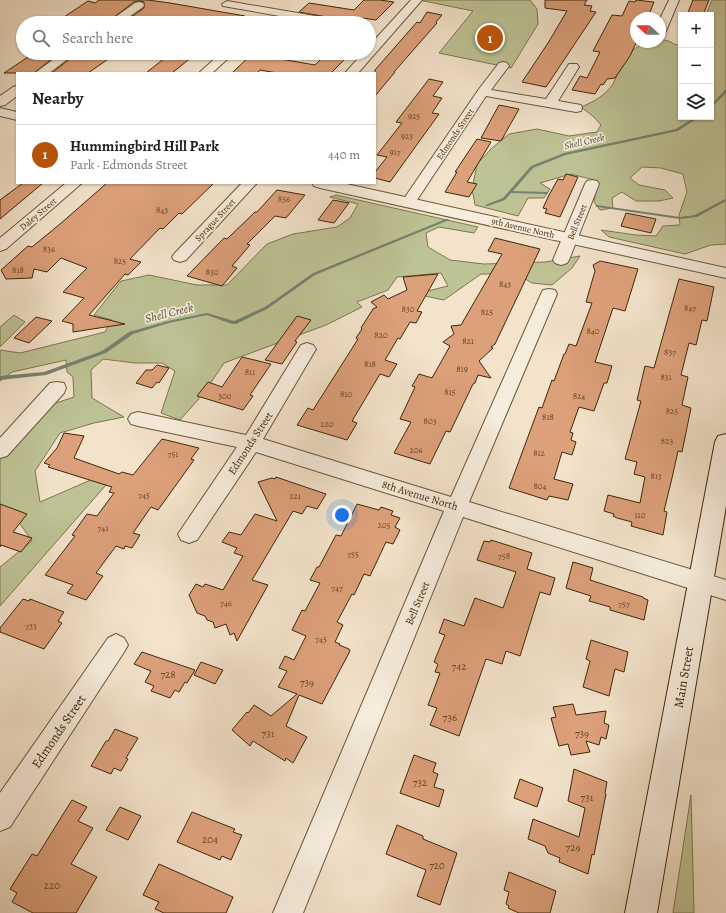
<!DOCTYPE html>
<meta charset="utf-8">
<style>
:root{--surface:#fff;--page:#f6f6f6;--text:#202124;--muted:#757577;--line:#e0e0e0;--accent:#b45309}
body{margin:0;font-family:Alegreya,serif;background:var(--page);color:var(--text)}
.controls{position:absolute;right:12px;top:12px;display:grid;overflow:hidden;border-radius:0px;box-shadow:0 1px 3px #0004}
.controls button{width:36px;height:36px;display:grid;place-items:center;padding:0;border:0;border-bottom:1px solid var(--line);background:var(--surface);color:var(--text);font:20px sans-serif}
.compass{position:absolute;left:630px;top:12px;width:36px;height:36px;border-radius:50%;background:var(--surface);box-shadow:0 1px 3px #0004;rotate:292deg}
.you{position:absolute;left:342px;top:515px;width:14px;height:14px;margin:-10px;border:3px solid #fff;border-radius:50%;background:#1a73e8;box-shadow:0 0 0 6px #1a73e833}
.badge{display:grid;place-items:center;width:26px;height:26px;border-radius:50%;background:var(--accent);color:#fff;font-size:13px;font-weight:700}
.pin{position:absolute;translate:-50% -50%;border:2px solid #fff;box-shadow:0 1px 4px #0006}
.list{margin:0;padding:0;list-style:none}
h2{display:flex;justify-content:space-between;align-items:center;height:52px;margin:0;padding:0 16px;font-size:17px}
h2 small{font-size:13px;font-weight:400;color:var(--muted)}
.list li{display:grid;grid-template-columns:26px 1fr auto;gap:12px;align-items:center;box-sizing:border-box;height:60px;padding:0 16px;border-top:1px solid var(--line)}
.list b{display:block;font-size:15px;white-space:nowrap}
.list p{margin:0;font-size:13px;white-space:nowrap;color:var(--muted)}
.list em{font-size:13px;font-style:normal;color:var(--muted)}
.icon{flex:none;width:22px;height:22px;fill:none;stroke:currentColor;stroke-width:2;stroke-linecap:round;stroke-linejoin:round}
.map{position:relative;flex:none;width:726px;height:913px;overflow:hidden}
.search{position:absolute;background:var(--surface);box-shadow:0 1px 3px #0004;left:16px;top:16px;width:360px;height:44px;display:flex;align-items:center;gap:10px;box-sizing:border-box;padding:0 14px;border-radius:22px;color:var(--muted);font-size:15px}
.panel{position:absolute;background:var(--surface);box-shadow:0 1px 3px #0004;left:16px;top:72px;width:360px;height:112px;border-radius:0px}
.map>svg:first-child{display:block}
.green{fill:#bec395;stroke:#7e764e}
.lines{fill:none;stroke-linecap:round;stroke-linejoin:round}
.stream{fill:#768270;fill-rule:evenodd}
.building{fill:#dca07a;stroke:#3e2808}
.minor-casing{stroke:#6b5739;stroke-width:2}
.tertiary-casing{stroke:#6b5739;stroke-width:2}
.secondary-casing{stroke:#3e2808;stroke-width:2}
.minor{fill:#f7eddd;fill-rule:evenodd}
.tertiary{fill:#f7eddd;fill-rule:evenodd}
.secondary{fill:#f7eddd;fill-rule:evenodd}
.labels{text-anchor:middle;stroke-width:3.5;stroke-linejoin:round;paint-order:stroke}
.number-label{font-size:9px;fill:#664624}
.far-street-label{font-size:9px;fill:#3e2808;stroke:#f7eddd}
.far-water-label{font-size:10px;font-style:italic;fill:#554e33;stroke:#f7eddd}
.street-label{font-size:11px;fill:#3e2808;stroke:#f7eddd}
.near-number-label{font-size:11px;fill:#664624}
.water-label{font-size:12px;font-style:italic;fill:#554e33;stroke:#f7eddd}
.near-street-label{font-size:13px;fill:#3e2808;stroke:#f7eddd}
</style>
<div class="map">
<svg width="726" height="913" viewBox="0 0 726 913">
<rect width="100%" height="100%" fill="#f3e3cb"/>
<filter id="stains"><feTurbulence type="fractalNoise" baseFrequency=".005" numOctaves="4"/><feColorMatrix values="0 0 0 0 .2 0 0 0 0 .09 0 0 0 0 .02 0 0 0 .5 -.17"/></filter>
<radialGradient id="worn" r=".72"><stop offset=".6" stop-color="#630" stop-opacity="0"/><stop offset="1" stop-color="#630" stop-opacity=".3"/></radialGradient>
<path class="green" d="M 419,0 L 530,0 L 537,9 L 538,24 L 511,68 L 439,53 L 473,11 Z
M 712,0 L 726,0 L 726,244 L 711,245 L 685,254 L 609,237 L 601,230 L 636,235 L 656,236 L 663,226 L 680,225 L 679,215 L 687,192 L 683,174 L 661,168 L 642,167 L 630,178 L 639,185 L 665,190 L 673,198 L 659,201 L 636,201 L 622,192 L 612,198 L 613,208 L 600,210 L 594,202 L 596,190 L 594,180 L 571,174 L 540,183 L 550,189 L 544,198 L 528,198 L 518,216 L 475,205 L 472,189 L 477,164 L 492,148 L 509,134 L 537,129 L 569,136 L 597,132 L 601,125 L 594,117 L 581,107 C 593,102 605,96 613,84 C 617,77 618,70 622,64 C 631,48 642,42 660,42 L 660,40 C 669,39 673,45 681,46 L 681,117 L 711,117 L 711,15 L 706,15 Z
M 336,195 L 478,227 L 474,233 L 439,227 L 426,233 L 428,247 L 450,260 L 484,264 L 545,262 L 580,256 L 572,268 L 552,285 L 532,283 L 517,274 L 481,274 L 444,300 L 415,294 L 448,286 L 441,273 L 397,277 L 388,290 L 357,302 L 362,307 L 326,325 L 224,363 L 204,393 L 180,420 L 161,413 L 175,371 L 162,363 L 135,363 L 103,359 L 91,370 L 92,398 L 124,417 L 94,423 L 60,433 L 35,471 L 40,502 L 93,479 L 106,485 L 0,606 L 0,567 L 32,541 L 16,518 L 0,507 L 0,458 L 47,406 L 74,397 L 73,377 L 67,372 L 66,360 L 12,372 L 0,381 L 0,350 L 20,353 L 105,332 L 112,320 L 94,315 L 121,281 L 149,275 L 197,285 L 227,285 L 267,244 L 293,234 L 337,227 L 350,218 L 358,204 L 330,197 Z
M 14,315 L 25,322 L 0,347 L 0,327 Z
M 691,795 L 694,913 L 673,913 Z"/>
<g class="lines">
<path class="stream" d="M 725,90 L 726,90 L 726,93 L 711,108 L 711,105 Z
M 695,117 L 699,117 L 678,131 L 566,155 L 533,168 L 513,191 L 547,192 L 548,192 L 548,194 L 511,193 L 505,200 L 488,206 L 486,206 L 485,205 L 503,198 L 531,166 L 564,153 L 676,129 Z
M 725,199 L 726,199 L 726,201 L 697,217 L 680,219 L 597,207 L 595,206 L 597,205 L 680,217 L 695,215 Z
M 446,219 L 448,219 L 449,220 L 315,275 L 267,309 L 236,324 L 232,324 L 207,315 L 169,323 L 133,334 L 106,353 L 46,375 L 0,380 L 0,376 L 44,372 L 102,351 L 129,332 L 168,321 L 207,313 L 234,321 L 265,307 L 313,273 Z"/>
</g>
<path class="building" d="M 99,0 L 148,0 L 170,3 L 245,16 L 245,23 L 194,23 L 157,17 L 149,23 L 123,23 L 144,8 L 144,2 L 139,1 L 134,2 L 106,23 L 55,23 L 88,1 L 95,3 Z
M 364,0 L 380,0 L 394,2 L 376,20 L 355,17 L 354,23 L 345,23 L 338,19 L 299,12 L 309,3 L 354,10 Z
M 545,0 L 587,0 L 584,5 L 592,6 L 590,11 L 596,12 L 546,87 L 522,82 L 548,43 L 567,11 L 545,8 Z
M 636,0 L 654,2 L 648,17 L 641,16 L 640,18 L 636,18 L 636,43 L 630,56 L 615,78 L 607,79 L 603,85 L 601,84 L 595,94 L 572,90 L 580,76 L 587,78 L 600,52 L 593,51 L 612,15 L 622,16 L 629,1 L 635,2 Z
M 693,0 L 709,0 L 703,15 L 687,15 Z
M 427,12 L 442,15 L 436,22 L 437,23 L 394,72 L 395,72 L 375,96 L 375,70 L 417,22 L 420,23 Z
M 34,53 L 59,53 L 34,73 L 4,73 Z
M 77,53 L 117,53 L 88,73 L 52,73 Z
M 171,53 L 197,53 L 172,73 L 146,73 Z
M 253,53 L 277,56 L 275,58 L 315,65 L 327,53 L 351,53 L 331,73 L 277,73 L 260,70 L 257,73 L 232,73 Z
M 429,79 L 443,82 L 433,96 L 442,98 L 432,113 L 439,114 L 390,182 L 375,178 L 375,172 L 387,157 L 377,155 L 402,123 L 396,122 Z
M 499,105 L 519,109 L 501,141 L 481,138 Z
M 477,139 L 491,142 L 467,182 L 477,184 L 469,197 L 445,192 L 457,172 L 455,172 Z
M 566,174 L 578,177 L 560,217 L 545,213 L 547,209 L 543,208 L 549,195 L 558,179 L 563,180 Z
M 23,183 L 43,183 L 0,219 L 0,200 Z
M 107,183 L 214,183 L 182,214 L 179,213 L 163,229 L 160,228 L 130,259 L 141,262 L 128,275 L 125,274 L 89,315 L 125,324 L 73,332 L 73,324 L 62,321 L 84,298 L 63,292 L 87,268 L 61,258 L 47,272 L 34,269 L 32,278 L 6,279 L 1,270 L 28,246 L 32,247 L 60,224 Z
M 277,190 L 305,195 L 286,218 L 275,216 L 247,244 L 250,245 L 232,266 L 237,268 L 222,286 L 187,276 L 224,238 L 227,239 L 255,212 L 257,212 Z
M 333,200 L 349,203 L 334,223 L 318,220 Z
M 626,213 L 656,219 L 651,233 L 621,226 Z
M 495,238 L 540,249 L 495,344 L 491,347 L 493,348 L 479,361 L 491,378 L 478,375 L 475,383 L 473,384 L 450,432 L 446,431 L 430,464 L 394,453 L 411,422 L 400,419 L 415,387 L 412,386 L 419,374 L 432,378 L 450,346 L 443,342 L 454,334 L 451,326 L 461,325 L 502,254 L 488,251 Z
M 600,261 L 638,269 L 625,311 L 613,308 L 595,362 L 612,366 L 607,383 L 604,383 L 594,411 L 579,407 L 570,432 L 573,433 L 571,440 L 576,442 L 572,455 L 562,452 L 554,479 L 573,484 L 568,500 L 549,496 L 547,500 L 509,488 L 539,407 L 542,408 L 552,380 L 554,381 L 564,354 L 565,354 L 569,344 L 576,346 L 592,303 L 586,302 L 595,271 L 593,265 Z
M 438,274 L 417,311 L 422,312 L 416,323 L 410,322 L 400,339 L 398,338 L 385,360 L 397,364 L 389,377 L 380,374 L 352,421 L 357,423 L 347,440 L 297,425 L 308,408 L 313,410 L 358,339 L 356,338 L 362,329 L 361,328 L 373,309 L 377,307 L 371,302 L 384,295 L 388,299 L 407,290 L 403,277 Z
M 679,279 L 714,287 L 707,321 L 702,320 L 696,345 L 689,343 L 681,375 L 688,377 L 682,405 L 691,408 L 682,452 L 678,451 L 672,478 L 664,511 L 667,512 L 663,535 L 631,526 L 632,522 L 617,518 L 613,516 L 614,514 L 604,511 L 608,495 L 640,503 L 645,477 L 634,474 L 637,462 L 625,459 L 641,401 L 637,400 L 645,366 L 654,368 Z
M 297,316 L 311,320 L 295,341 L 297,342 L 282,364 L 265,360 Z
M 36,317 L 52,321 L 29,343 L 14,338 Z
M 242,357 L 271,364 L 250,395 L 253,396 L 243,410 L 197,396 L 208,382 L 222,387 Z
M 157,365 L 169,368 L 159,383 L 157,382 L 152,388 L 136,383 L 146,370 L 152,370 Z
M 64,433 L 84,436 L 74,458 L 119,474 L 122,472 L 133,475 L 162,439 L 199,448 L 191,459 L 194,460 L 158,510 L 151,507 L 133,533 L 140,535 L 132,548 L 125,546 L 124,549 L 116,546 L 96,573 L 103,576 L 86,600 L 67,593 L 73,585 L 45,575 L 75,536 L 72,535 L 87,514 L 97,516 L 114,493 L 109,492 L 112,487 L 48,467 L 50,465 L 44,463 L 57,448 Z
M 276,477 L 326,494 L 317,509 L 307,506 L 302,514 L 293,511 L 252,580 L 268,585 L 237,641 L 234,633 L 230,635 L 226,624 L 215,628 L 213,622 L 207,620 L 205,616 L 197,613 L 189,595 L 196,584 L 203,587 L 205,584 L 223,590 L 243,556 L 234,553 L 237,548 L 222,542 L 229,532 L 241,535 L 255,514 L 277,521 L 258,482 L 272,478 L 275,479 Z
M 0,504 L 27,514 L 13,532 L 32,538 L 21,552 L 1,545 L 0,547 Z
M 357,504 L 379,510 L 381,507 L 393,511 L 391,515 L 400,518 L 395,527 L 400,530 L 393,544 L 386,542 L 370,576 L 364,574 L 354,595 L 352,594 L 337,622 L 343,625 L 335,642 L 340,644 L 339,645 L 349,649 L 350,651 L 322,704 L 299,695 L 286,726 L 307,737 L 293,763 L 286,758 L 285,761 L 253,741 L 250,746 L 232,730 L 247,712 L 248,713 L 254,705 L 271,716 L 297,694 L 278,687 L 287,671 L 279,668 L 285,656 L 294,660 L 306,636 L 292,630 L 302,610 L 305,611 L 320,583 L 310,580 L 317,567 L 319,567 L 336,535 L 341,536 Z
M 491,540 L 532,553 L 527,569 L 555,578 L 550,595 L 540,592 L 520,656 L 506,651 L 502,664 L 486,659 L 459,736 L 430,725 L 437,708 L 428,705 L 440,673 L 435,672 L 438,664 L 434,662 L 445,635 L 439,633 L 444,619 L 464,626 L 475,598 L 503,608 L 516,572 L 477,560 L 484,541 L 490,542 Z
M 573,562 L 593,568 L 590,580 L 643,597 L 643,598 L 648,600 L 644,620 L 610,610 L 610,607 L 589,601 L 591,596 L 566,588 Z
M 23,599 L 29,601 L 30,599 L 64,612 L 58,621 L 62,623 L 44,649 L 0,632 L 0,628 Z
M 591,640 L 628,652 L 624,672 L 615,669 L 609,696 L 583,687 L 590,661 L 586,659 Z
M 142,652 L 195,670 L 187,683 L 185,682 L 179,692 L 175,690 L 170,698 L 151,691 L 154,686 L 145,682 L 151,671 L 134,664 Z
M 201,662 L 223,670 L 215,684 L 194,675 Z
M 573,704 L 576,715 L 606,711 L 604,723 L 609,725 L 606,739 L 601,737 L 599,745 L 586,741 L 590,752 L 571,755 L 568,744 L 559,746 L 551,718 L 556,717 L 553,707 Z
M 115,729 L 138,738 L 126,758 L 128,759 L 121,771 L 114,768 L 111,774 L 91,766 L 106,741 L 108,741 Z
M 414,755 L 436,763 L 433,772 L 438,774 L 434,787 L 444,790 L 439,807 L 400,793 Z
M 574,769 L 607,782 L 605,793 L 606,794 L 594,855 L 592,854 L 588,874 L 559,862 L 560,858 L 548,853 L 545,846 L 528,839 L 533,819 L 579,837 L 585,808 L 568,801 Z
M 520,779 L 543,788 L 537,807 L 514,798 Z
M 72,800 L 87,807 L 78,821 L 93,828 L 71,864 L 97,877 L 76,913 L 33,913 L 12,902 L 17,893 L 10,889 L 32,854 L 37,856 Z
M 120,807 L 141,816 L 128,840 L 106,830 Z
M 192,812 L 235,829 L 233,832 L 242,835 L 231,860 L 222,856 L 220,860 L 177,842 Z
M 397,825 L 423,836 L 423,839 L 457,853 L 440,905 L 417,896 L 426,870 L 386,854 Z
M 159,864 L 233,897 L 226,913 L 164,913 L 155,909 L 159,902 L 143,895 Z
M 509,872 L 556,891 L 550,913 L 519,913 L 508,908 L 509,906 L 506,904 L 509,892 L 504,890 Z"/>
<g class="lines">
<defs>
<path id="minor" d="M 411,0 L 422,0 L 358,73 L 345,73 L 363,53 L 369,53 L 369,46 Z
M 669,0 L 679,0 L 666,31 L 664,33 L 660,34 L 660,19 Z
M 227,1 L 338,20 L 344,23 L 319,23 L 223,6 L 222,4 Z
M 139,2 L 143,3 L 144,5 L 143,7 L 120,23 L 107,23 L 135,3 Z
M 62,53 L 76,53 L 49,73 L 35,73 Z
M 221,53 L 234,53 L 212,73 L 199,73 Z
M 503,62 L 507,63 L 509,66 L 491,90 L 546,99 L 569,64 L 577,64 L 579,67 L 558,101 L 581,105 L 582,108 L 581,111 L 576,112 L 486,96 L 413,206 L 408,207 L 403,206 L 401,203 L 479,89 L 499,63 Z
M 17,86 L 17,96 L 5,105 L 0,106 L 0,96 L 13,87 Z
M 592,180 L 597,181 L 599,184 L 569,260 L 567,263 L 561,265 L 555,263 L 553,260 L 585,184 L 587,181 Z
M 66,183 L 82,183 L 6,249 L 0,251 L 0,238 Z
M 242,183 L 257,183 L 186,260 L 180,262 L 174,260 L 172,257 L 174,254 Z
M 549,289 L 555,290 L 557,294 L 469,502 L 726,580 L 726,600 L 463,517 L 303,913 L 273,913 L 444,511 L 256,452 L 197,540 L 189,543 L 181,540 L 178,534 L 237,447 L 138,426 L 131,424 L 128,419 L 131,414 L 138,412 L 246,435 L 301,345 L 307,343 L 313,345 L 316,349 L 263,439 L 451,497 L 541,294 L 543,290 Z
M 57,382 L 64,383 L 66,388 L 64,393 L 7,456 L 0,458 L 0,438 L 50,383 Z
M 116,634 L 124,638 L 128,645 L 124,652 L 10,827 L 0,831 L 0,793 L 108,638 Z"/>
<path id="tertiary" d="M 0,108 L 17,112 L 17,120 L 0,116 Z
M 312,183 L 342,183 L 726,268 L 726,278 L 320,188 L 314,186 Z"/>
<path id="secondary" d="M 726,434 L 726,506 L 657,913 L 625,913 L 715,442 L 718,436 Z"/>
</defs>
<use href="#minor" class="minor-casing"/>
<use href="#tertiary" class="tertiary-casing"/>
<use href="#secondary" class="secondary-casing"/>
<use href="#minor" class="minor"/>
<use href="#tertiary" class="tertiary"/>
<use href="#secondary" class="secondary"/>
</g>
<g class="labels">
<g class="number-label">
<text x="414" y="119">925</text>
<text x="407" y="139">923</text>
<text x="395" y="155">917</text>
<text x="284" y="202">856</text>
<text x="162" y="213">843</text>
<text x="49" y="252">836</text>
<text x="120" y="264">825</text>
<text x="18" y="273">818</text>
<text x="212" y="275">830</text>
<text x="505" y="287">843</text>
<text x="690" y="311">847</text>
<text x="408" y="312">830</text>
<text x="487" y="315">825</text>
<text x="593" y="334">840</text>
<text x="381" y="338">820</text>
<text x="468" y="344">821</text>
<text x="670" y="355">837</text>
<text x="370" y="367">818</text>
<text x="462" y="372">819</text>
<text x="250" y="375">811</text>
<text x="666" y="380">831</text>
<text x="450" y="395">815</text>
<text x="346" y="397">810</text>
<text x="225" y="399">300</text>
<text x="579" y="399">824</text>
<text x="672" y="414">825</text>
<text x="548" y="420">818</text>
<text x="430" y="424">803</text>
<text x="327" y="427">220</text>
<text x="667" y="444">823</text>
<text x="416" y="453">206</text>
<text x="539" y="456">812</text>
<text x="173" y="457">751</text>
<text x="656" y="479">813</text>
<text x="540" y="489">804</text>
<text x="144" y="498">745</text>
<text x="295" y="499">221</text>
<text x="640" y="518">110</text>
<text x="384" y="528">205</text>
<text x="103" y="531">741</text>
<text x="353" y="557">755</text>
<text x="504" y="559">758</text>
<text x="337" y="591">747</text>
<text x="226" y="606">746</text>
<text x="624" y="607">757</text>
<text x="31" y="629">733</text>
<text x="321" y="642">745</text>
</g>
<g class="far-street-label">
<text transform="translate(455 134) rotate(-56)" y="3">Edmonds Street</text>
<text transform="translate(38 214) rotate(-40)" y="3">Daley Street</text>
<text transform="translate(215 220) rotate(-47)" y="3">Sprague Street</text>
<text transform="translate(577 222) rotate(-68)" y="3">Bell Street</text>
<text transform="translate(523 228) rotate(13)" y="3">9th Avenue North</text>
</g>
<g class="far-water-label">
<text transform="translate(584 141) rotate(-13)" y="4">Shell Creek</text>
</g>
<g class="street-label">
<text transform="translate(250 443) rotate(-57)" y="4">Edmonds Street</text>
<text transform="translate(420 495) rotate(17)" y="4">8th Avenue North</text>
<text transform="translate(417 603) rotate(-67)" y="4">Bell Street</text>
</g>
<g class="near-number-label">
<text x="459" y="670">742</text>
<text x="168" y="678">728</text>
<text x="307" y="686">739</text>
<text x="450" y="721">736</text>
<text x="268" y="737">731</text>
<text x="582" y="737">739</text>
<text x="420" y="786">732</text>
<text x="587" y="801">731</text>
<text x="210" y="843">204</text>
<text x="573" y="851">729</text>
<text x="437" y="869">720</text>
<text x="52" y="889">220</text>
</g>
<g class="water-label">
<text transform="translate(169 313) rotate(-14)" y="4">Shell Creek</text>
</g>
<g class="near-street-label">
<text transform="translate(683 677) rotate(-80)" y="5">Main Street</text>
<text transform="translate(58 731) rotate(-56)" y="5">Edmonds Street</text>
</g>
</g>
<rect width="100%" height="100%" filter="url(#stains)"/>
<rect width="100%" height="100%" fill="url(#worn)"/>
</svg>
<div class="controls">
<button>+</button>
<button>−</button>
<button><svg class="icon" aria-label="layers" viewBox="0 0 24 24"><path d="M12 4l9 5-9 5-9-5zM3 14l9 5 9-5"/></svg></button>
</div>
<svg class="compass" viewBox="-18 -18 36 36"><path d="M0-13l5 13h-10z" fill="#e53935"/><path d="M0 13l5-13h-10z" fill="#757577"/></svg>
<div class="you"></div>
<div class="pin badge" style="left:490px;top:38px">1</div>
<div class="search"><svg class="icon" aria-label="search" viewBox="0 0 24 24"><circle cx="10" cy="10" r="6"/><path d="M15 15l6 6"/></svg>Search here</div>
<section class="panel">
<h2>Nearby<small></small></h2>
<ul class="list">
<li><span class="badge">1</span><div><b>Hummingbird Hill Park</b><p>Park · Edmonds Street</p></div><em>440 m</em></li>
</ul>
</section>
</div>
